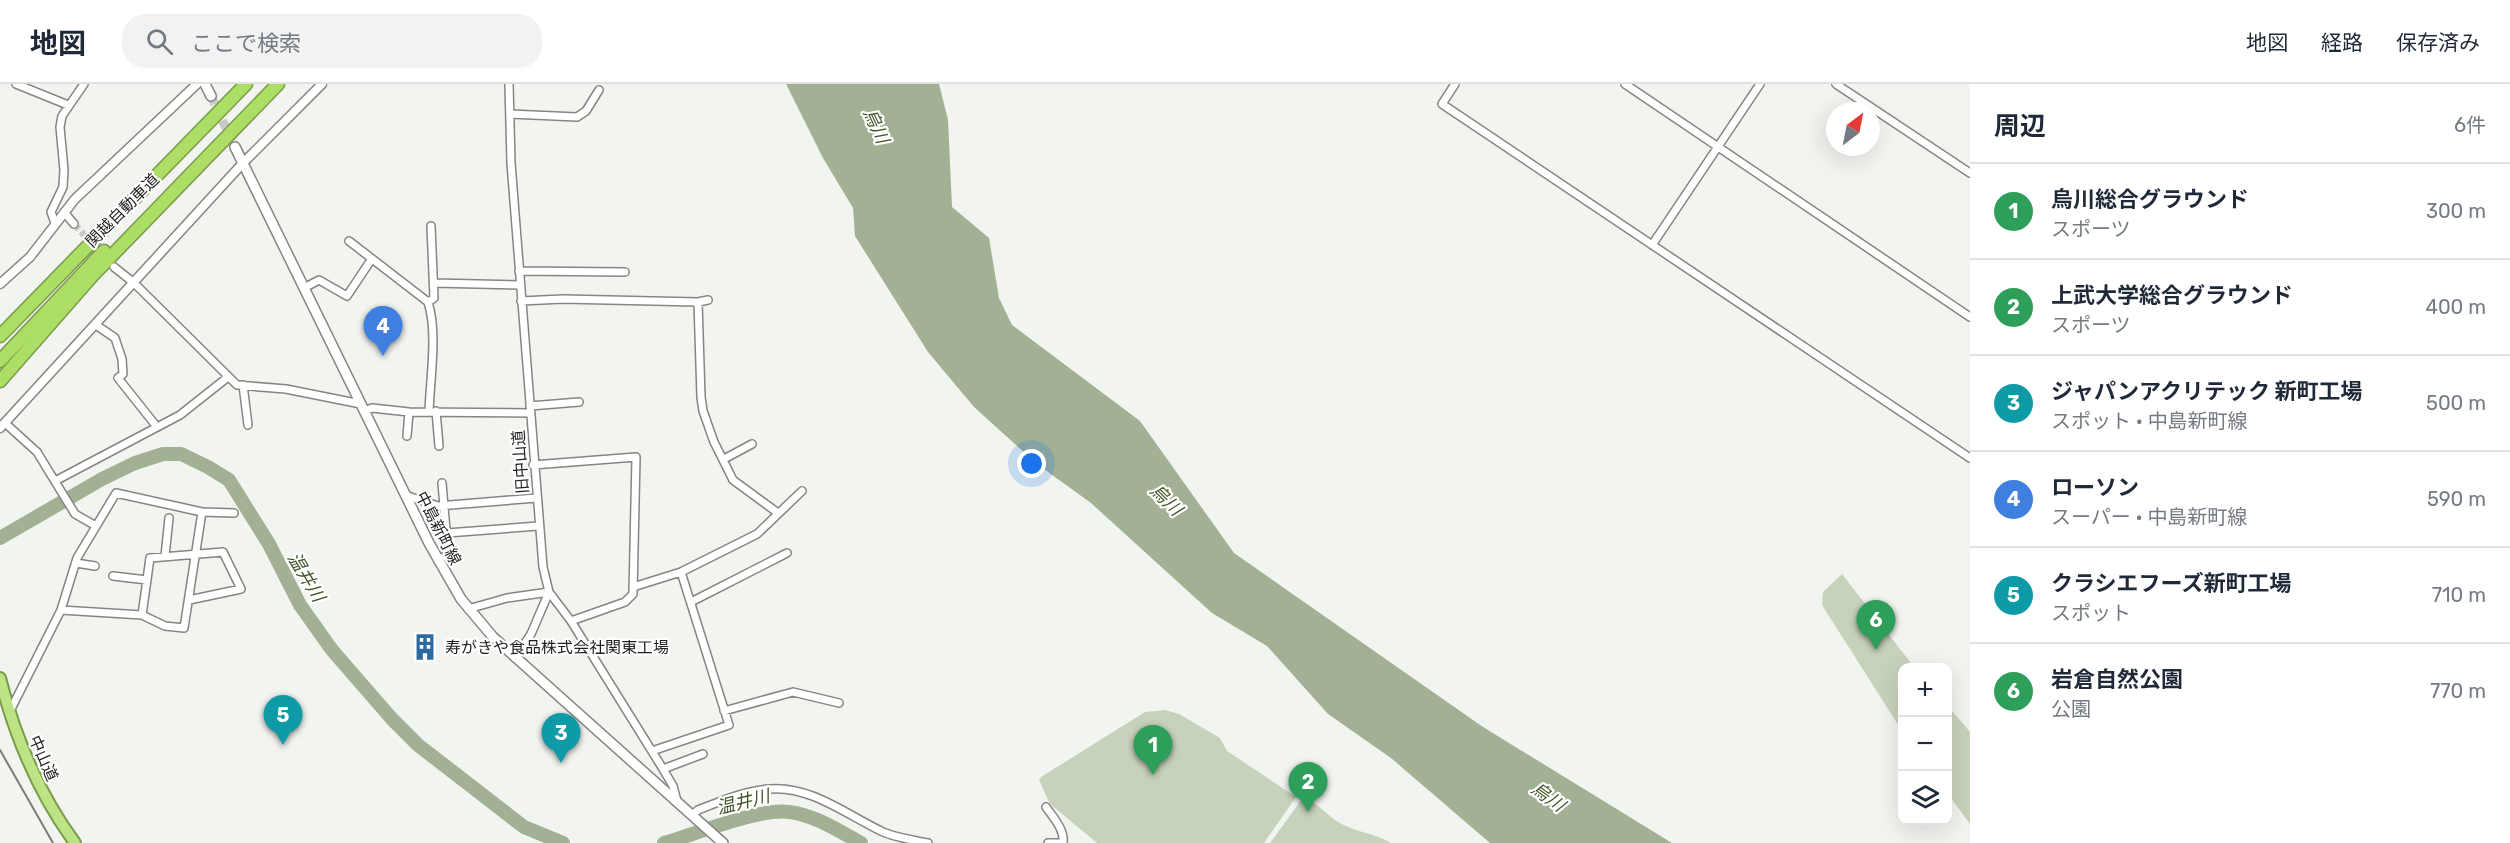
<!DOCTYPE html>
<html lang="ja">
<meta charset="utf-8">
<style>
:root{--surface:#fff;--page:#f2f2f3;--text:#1f2937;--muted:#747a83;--line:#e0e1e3;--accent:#2c6aa1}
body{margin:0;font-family:Rubik,"Noto Sans JP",sans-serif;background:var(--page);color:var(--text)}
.controls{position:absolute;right:18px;bottom:18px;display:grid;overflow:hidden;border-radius:12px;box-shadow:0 6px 24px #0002}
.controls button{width:54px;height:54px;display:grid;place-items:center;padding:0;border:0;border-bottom:2px solid var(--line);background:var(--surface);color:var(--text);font:30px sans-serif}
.compass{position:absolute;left:1826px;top:18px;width:54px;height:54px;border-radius:50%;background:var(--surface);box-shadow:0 6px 24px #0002;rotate:32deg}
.you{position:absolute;left:1032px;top:380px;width:21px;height:21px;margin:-15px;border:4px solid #fff;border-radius:50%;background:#1a73e8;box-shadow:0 0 0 9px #1a73e833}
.badge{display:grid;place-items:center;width:39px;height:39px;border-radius:50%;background:var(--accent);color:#fff;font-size:20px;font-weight:700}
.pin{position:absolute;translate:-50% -50px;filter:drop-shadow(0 2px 3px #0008)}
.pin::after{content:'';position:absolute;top:32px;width:21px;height:18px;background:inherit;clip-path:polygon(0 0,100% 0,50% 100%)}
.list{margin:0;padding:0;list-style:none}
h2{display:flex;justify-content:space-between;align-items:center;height:78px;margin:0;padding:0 24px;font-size:26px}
h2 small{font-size:20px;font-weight:400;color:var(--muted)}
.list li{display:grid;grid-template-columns:39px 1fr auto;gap:18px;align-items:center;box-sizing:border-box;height:96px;padding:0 24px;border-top:2px solid var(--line)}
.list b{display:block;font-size:22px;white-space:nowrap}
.list p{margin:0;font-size:20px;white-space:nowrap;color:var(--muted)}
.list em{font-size:20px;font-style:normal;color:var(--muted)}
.icon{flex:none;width:33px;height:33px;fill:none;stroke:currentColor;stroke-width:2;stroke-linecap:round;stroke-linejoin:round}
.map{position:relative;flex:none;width:1970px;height:759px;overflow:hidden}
header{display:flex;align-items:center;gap:36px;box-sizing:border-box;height:84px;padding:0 30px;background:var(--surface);border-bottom:2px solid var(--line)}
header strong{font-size:28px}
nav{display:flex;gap:33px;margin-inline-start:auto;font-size:21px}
.search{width:420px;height:54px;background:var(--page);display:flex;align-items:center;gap:15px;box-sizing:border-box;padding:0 21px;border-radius:24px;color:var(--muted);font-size:22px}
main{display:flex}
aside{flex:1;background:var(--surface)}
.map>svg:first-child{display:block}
.green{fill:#c7d2bb}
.water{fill:#a2b093}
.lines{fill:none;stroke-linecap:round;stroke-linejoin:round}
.river{stroke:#a2b093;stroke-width:14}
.minor-tunnel{stroke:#c8cac6;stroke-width:7;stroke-dasharray:7 3.5;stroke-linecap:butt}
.secondary-tunnel{stroke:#c8cac6;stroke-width:9;stroke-dasharray:9 4.5;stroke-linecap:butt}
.minor-casing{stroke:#858683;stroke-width:10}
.tertiary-casing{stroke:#858683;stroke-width:11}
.secondary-casing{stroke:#858683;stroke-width:12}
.trunk-casing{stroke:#7b9b4c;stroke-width:14}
.motorway-casing{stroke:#7b9b4c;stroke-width:15}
.minor{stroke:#fff;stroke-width:7}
.tertiary{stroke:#fff;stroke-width:8}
.secondary{stroke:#fff;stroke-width:9}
.trunk{stroke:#bce484;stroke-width:10}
.motorway{stroke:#acdd65;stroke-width:12}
.rail{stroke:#7b7c7a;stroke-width:2}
.labels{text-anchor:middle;stroke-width:4.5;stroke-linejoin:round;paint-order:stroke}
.street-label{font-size:16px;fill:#1f201e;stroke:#fff}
.poi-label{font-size:16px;fill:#1f201e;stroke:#fff;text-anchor:start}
.water-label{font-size:18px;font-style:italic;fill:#435628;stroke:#fff}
</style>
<header>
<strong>地図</strong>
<div class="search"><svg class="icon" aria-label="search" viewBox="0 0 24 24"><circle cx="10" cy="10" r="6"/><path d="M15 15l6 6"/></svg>ここで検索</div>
<nav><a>地図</a><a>経路</a><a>保存済み</a></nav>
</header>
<main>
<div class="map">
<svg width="1970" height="759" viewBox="0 0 1970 759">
<rect width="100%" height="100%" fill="#f2f4f0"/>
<path class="green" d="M 1842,490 L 1914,583 L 1902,584 L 1902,647 L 1822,521 L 1823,508 Z
M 1948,622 L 1970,648 L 1970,740 L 1948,710 Z
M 1165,626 L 1179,630 L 1220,654 L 1227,667 L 1296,713 L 1264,759 L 1097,759 L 1050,720 L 1039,696 L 1041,693 L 1145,628 Z
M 1302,715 C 1315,716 1327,731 1338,738 C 1354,748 1375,749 1391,759 L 1270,759 Z"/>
<path class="water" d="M 786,0 L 939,0 L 948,36 L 952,123 L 989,154 L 999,214 L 1012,241 L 1140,337 L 1234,469 L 1483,643 L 1672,759 L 1490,759 L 1391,674 L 1328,630 L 1267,562 L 1212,529 L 1091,419 L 1037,380 L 974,323 L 928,268 L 855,152 L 853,124 L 823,74 Z"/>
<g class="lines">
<path class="river" d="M 0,454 L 102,395 L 135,379 L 163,370 L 181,370 L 208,383 L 229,396 L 269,460 L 300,521 L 332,566 L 392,635 L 418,661 L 524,743 L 563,759
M 664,759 C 697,750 758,724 789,728 C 815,731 839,747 861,759"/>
<path class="minor-tunnel" d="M 74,140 L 102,170"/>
<path class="secondary-tunnel" d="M 211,12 L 235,63"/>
<defs>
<path id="minor" d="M 16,0 L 68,21
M 509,0 L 511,79 L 543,483 L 549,508 L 571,537 L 663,685 L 673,702 L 677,717
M 1455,0 L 1442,20 L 1970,374
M 1625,0 L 1970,233
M 1836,0 L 1970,89
M 510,30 L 577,33 L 586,27 L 599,6
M 64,128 L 74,140
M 55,139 L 51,128 L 63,103 L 64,86 L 60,43 L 62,32 L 84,0
M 349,157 L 428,218 C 438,249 430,295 429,328
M 1652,161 L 1760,0
M 114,183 L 134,199 L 237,301 L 286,305 L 361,320
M 519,187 L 625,188
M 434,199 L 520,201
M 304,204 L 319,196 L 347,212 L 371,176
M 521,217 L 563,215 L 698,218 L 708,216
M 428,218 L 434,214 L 431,142
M 698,218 L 701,313 L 703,327 L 714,358 L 733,396 L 778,429
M 96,241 L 115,254 L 122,275 L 123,290 L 118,294 L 157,343
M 243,301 L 248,341
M 530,322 L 579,318
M 364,327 L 372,324 L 409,328 L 530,329
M 436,327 L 439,362
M 5,339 L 37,368 L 75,430 L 96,442
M 407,352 L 409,328
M 724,375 L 752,360
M 533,381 L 636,373 L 633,510 L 625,518 L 571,537
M 55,397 L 180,331 L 228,293
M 405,411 L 438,422 L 536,414
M 447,449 L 538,442
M 165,472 L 169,434
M 438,477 L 448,470 L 442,399
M 76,479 L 95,482
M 113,492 L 147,496
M 633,503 L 681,488 L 757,450 L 802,407
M 691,518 L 787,469
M 468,525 L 507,514 L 549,508 L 531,550 L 515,574
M 61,526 L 142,531 L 165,542 L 184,544 L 202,428
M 142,531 L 150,474 L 223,468 L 241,505 L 189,516
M 10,627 L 61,526 L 77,474 L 116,409 L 202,428 L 234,429
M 724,627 L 793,608 L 839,619
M 652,667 L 729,641 L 681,488
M 663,685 L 703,670
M 1046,723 C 1053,733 1065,746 1063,759 L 1048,759
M 692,731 L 698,726 C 721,717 744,707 769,705 C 810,701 847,731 883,748 C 897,754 914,756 928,759"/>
<path id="tertiary" d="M 0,200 L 30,173 L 75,115 L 197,0
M 0,344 L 243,79 L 322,0"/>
<path id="secondary" d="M 205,0 L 211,12
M 235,63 L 429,459 L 461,515 L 493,553 L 723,759"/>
<path id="trunk" d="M 0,594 C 15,653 39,710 75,759"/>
<path id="motorway" d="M 0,252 L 246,0
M 0,277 L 104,167
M 0,297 L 92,192 L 278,0"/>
</defs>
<use href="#minor" class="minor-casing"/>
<use href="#tertiary" class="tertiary-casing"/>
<use href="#secondary" class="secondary-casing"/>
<use href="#trunk" class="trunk-casing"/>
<use href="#motorway" class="motorway-casing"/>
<use href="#minor" class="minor"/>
<use href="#tertiary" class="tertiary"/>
<use href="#secondary" class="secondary"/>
<use href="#trunk" class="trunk"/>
<use href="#motorway" class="motorway"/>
<path class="rail" d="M 0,666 L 53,759"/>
</g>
<defs>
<symbol id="building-bare" viewBox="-9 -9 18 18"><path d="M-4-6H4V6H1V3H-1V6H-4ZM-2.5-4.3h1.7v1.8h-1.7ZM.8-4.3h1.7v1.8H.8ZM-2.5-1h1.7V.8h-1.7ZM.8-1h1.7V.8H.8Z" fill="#2c6aa1" stroke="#fff" stroke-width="2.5" paint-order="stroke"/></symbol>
</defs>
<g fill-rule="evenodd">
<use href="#building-bare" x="406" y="544" width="38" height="38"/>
</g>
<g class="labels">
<g class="street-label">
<text transform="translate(122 126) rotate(-45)" y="6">関越自動車道</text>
<text transform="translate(520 378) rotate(-94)" y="6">旧中山道</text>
<text transform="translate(439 444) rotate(63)" y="6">中島新町線</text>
<text transform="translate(44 674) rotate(66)" y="6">中山道</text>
</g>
<g class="poi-label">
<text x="445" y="569">寿がきや食品株式会社関東工場</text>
</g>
<g class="water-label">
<text transform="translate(876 42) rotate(65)" y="6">烏川</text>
<text transform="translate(1166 416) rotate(44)" y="6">烏川</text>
<text transform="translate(306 493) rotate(59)" y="6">温井川</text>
<text transform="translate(1548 713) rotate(36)" y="6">烏川</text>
<text transform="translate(743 718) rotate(-14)" y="6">温井川</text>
</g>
</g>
</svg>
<div class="controls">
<button>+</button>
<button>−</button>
<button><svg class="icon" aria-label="layers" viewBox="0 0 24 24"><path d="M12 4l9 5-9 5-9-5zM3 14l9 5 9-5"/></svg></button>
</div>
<svg class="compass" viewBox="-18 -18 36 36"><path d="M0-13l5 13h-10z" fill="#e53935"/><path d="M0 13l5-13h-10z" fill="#747a83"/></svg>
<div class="you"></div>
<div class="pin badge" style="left:1153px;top:691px;background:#2e9e5b">1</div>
<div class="pin badge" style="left:1308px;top:728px;background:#2e9e5b">2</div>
<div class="pin badge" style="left:561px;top:679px;background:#0f9aa8">3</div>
<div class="pin badge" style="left:383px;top:272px;background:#3f7fe0">4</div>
<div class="pin badge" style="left:283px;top:661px;background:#0f9aa8">5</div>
<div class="pin badge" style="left:1876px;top:566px;background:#2e9e5b">6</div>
</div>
<aside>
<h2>周辺<small>6件</small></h2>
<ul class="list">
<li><span class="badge" style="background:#2e9e5b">1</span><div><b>烏川総合グラウンド</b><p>スポーツ</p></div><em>300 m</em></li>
<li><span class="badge" style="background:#2e9e5b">2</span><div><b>上武大学総合グラウンド</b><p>スポーツ</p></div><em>400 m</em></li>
<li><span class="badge" style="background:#0f9aa8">3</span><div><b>ジャパンアクリテック 新町工場</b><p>スポット · 中島新町線</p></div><em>500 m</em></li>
<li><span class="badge" style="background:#3f7fe0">4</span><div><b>ローソン</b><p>スーパー · 中島新町線</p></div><em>590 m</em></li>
<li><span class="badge" style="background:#0f9aa8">5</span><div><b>クラシエフーズ新町工場</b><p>スポット</p></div><em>710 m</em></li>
<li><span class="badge" style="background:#2e9e5b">6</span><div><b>岩倉自然公園</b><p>公園</p></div><em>770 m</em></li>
</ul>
</aside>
</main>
